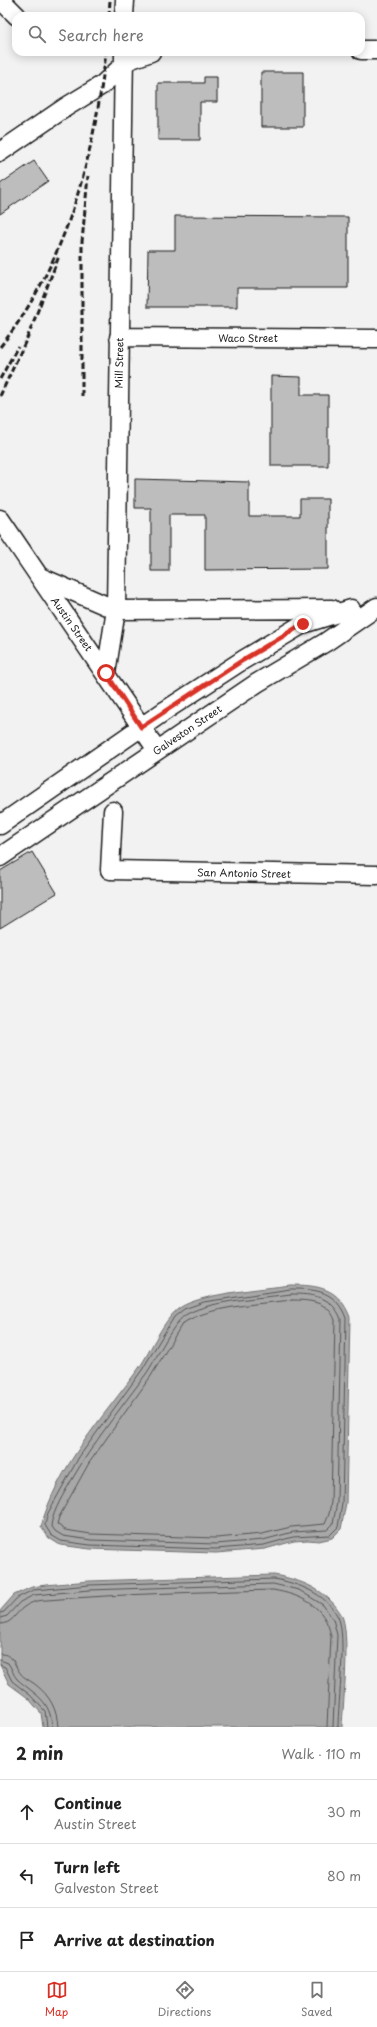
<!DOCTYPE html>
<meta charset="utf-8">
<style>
:root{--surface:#fff;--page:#f6f6f6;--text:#222;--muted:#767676;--line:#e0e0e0;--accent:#d93025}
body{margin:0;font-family:"Playpen Sans",sans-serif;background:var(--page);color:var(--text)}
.stop{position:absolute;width:12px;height:12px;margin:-9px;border:3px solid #d93025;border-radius:50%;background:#fff}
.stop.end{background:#d93025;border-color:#fff;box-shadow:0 1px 4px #0008}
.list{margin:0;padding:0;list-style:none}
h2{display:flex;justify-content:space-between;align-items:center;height:52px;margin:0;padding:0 16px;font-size:17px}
h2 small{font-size:13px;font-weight:400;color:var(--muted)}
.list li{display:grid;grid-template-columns:26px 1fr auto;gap:12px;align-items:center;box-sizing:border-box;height:64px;padding:0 16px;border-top:1px solid var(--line)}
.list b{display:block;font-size:15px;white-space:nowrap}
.list p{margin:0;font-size:13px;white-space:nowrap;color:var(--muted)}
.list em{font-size:13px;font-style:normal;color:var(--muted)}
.icon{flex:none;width:22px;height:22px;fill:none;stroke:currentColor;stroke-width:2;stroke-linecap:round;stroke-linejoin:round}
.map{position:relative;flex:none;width:377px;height:1727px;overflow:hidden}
.search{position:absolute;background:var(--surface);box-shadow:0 2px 10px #0003;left:12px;right:12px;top:12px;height:44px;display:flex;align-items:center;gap:10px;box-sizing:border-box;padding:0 14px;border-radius:12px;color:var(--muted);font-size:15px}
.sheet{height:244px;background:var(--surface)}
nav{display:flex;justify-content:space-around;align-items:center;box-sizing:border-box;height:56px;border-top:1px solid var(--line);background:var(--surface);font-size:11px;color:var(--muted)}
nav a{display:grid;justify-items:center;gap:2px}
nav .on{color:var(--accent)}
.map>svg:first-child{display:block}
.water{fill:#a8a8a8;stroke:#707070}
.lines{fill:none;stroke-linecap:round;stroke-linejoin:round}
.shore{stroke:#545454;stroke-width:1}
.building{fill:#bdbdbd;stroke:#1c1c1c}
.minor-casing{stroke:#1c1c1c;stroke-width:21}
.minor{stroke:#fff;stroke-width:18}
.rail{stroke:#1c1c1c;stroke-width:3;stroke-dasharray:6 3;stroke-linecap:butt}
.route{stroke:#d93025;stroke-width:5}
.labels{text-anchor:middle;stroke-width:3;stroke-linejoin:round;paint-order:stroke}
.street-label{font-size:10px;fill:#1c1c1c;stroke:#fff}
</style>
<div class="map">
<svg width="377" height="1727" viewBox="0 0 377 1727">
<rect width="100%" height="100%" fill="#f2f2f2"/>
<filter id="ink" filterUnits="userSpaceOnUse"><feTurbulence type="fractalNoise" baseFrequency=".025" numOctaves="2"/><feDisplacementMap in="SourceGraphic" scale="8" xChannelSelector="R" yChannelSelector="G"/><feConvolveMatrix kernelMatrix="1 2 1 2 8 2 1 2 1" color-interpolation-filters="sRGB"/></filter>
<g filter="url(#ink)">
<path class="water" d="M 290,1285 C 319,1285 339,1288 350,1317 L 346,1503 L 341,1529 L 332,1538 L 319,1541 L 308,1540 L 294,1541 L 265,1549 L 216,1553 L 90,1549 L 60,1545 L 49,1538 L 41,1527 C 56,1468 104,1416 139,1368 C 151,1351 164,1317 181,1307 C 204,1293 263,1289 290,1285 Z
M 274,1575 C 301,1580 326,1589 341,1614 C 351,1631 343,1704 342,1727 L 43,1727 L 41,1713 L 28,1698 L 9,1684 L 0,1665 L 0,1611 L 14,1595 L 32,1587 L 46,1585 L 89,1581 Z"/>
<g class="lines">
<path class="shore" d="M 291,1289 C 317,1289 336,1291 346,1318 L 342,1503 L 338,1527 L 330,1535 L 293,1537 L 264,1545 L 216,1549 L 90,1545 L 61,1541 L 51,1535 L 45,1525 L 48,1513 L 79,1457 L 142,1370 L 174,1317 L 184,1309 L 204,1302 Z
M 291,1294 C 313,1294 332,1296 341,1319 L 337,1502 L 333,1524 L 327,1530 L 293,1532 L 263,1540 L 216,1544 L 91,1540 L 63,1536 L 55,1531 L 51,1525 C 54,1509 63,1495 71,1481 C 93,1443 120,1409 146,1374 C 156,1360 174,1320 187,1314 C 213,1300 261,1298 291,1294 Z
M 291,1300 C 309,1300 328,1301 335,1320 L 331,1502 L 329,1514 L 325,1524 L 291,1527 L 262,1534 L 216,1538 L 91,1534 L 65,1530 L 57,1524 L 59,1517 L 89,1463 L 151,1376 L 182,1324 C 207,1306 261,1304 291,1300 Z
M 0,1613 L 4,1612 L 17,1598 L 33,1590 L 46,1589 L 89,1585 L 274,1579 C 297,1583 326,1593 338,1617 C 347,1635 338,1703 338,1727
M 0,1618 L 7,1616 L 20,1602 L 34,1595 L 46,1594 L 89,1590 L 273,1584 L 299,1590 L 323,1605 L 333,1619 L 337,1635 L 333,1727
M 0,1624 C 13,1624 15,1613 24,1607 C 31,1602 39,1600 47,1600 C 122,1594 197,1592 273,1590 C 301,1595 325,1605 331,1636 L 327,1727
M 0,1654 C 15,1654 13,1665 21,1674 C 24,1678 31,1681 36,1685 C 50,1696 57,1709 58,1727
M 0,1660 L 8,1663 C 12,1668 13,1675 17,1679 C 35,1695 51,1700 52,1727
M 0,1665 L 5,1667 L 12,1681 L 30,1695 L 45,1711 L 47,1727"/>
</g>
<path class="building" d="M 261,72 L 303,72 L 303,127 L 261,127 Z
M 204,77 L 217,77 L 217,102 L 200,102 L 200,140 L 158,140 L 158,83 L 204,83 Z
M 34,161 L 48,181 L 0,214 L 0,184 Z
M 175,216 L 348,217 L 348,288 L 237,288 L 237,307 L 147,307 L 148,250 L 175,250 Z
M 271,376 L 301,377 L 301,395 L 328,395 L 328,466 L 271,466 Z
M 135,479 L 249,482 L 249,516 L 300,516 L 300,499 L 328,499 L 328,569 L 205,570 L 205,515 L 169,515 L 169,571 L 151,571 L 151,508 L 135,508 Z
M 32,852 L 57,893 L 0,928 L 0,871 Z"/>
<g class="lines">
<defs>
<path id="minor" d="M 1,0 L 17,16
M 124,16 L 125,0
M 361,50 L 377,50
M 0,152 L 66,107 L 102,85 L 129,60 L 151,52
M 119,337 L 377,339
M 0,519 L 157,750
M 40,577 L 116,610 L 332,609
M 106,673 L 116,610 L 124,52
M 113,811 L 110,870 L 377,875
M 0,825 L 166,710 L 243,660 L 303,624 L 351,609
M 0,857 L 257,683 L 326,642 L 377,607"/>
</defs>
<use href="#minor" class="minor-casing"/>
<use href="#minor" class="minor"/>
<path class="rail" d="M 109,16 L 110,0
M 0,347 C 67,263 94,156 106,52
M 0,379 L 18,346
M 0,396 L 28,336 L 59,256
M 82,396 L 82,242 L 88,176"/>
</g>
</g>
<g class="lines" filter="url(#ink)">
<path class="route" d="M 106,673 L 141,727 L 243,660 L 303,624"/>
</g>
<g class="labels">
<g class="street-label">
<text x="248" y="342">Waco Street</text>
<text transform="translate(119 363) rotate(-89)" y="4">Mill Street</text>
<text transform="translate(72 624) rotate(55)" y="4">Austin Street</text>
<text transform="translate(187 730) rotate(-34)" y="4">Galveston Street</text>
<text transform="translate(244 873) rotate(1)" y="4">San Antonio Street</text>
</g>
</g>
</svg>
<div class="stop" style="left:106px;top:673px"></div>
<div class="stop end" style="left:303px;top:624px"></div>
<div class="search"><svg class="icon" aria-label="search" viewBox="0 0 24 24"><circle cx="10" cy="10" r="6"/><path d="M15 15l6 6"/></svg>Search here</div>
</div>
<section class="sheet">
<h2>2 min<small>Walk · 110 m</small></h2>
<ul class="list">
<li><svg class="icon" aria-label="ahead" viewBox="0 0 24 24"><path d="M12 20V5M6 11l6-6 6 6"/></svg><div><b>Continue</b><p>Austin Street</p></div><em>30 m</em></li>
<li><svg class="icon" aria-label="left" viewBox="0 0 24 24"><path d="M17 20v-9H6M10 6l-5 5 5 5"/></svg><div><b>Turn left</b><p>Galveston Street</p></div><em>80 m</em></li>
<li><svg class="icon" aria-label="arrive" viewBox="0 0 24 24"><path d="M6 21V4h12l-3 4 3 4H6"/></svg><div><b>Arrive at destination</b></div></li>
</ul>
</section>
<nav>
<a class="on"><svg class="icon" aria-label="map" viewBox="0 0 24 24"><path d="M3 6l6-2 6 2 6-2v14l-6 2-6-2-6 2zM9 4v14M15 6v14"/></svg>Map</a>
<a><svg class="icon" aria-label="directions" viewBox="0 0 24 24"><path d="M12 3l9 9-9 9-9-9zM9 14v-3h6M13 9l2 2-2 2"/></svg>Directions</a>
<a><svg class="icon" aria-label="saved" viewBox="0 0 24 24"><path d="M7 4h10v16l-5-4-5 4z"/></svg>Saved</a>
</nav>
